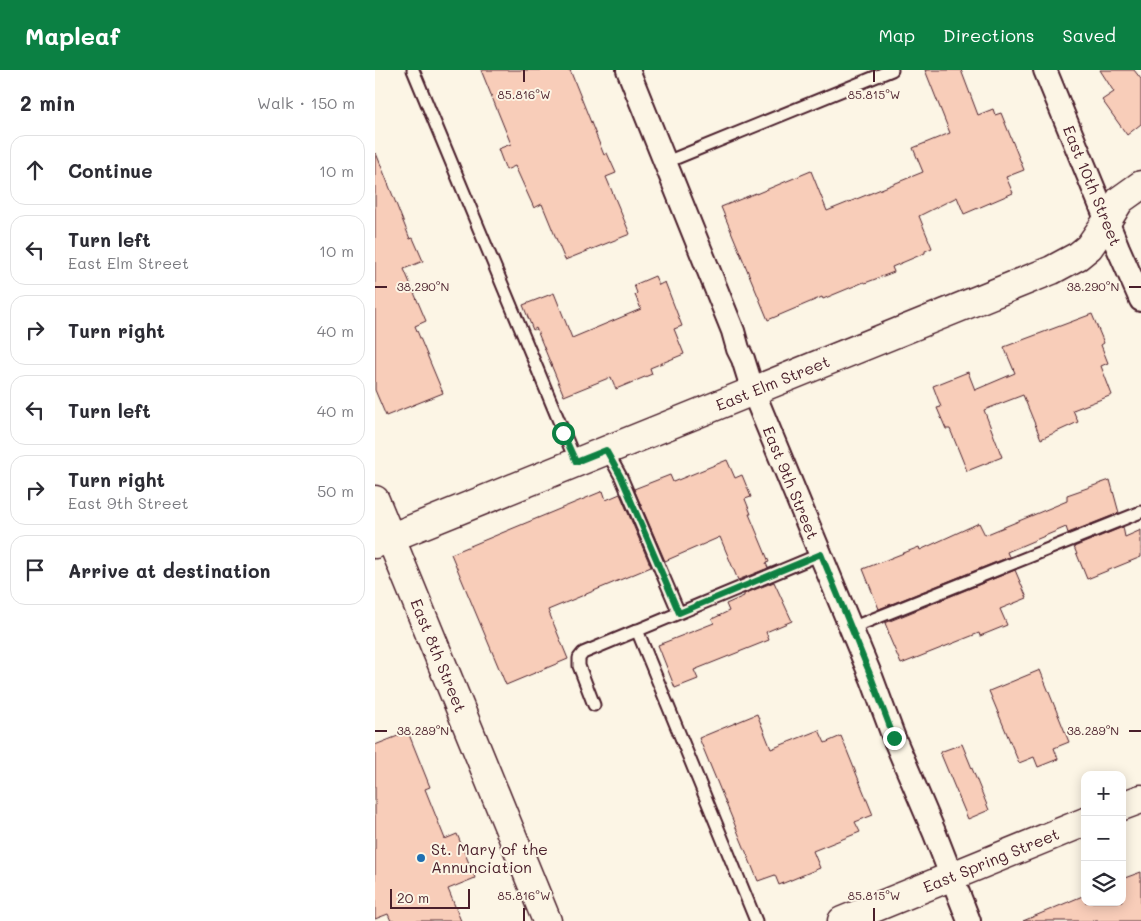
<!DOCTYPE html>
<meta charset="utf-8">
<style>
:root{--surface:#fff;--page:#f2f2f3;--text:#2b2b33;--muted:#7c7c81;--line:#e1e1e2;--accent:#0b8043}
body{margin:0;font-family:Mali,sans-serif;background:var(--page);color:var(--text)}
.controls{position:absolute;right:15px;bottom:15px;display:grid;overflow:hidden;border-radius:10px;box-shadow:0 2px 12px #0003}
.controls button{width:45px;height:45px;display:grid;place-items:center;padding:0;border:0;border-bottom:1px solid var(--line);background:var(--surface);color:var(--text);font:25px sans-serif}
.scale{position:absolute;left:15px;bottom:12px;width:80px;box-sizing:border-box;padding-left:5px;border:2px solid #4a1f2b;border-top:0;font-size:14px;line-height:18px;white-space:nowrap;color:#4a1f2b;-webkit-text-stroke:4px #fcf5e5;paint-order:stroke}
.stop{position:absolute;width:15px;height:15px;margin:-11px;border:4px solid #0b8043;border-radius:50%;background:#fff}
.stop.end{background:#0b8043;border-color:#fff;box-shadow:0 1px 5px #0008}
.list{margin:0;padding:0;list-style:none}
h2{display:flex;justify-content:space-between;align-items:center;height:65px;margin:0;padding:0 20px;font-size:21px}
h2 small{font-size:16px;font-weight:400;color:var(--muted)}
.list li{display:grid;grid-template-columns:32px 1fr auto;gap:15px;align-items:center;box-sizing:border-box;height:70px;margin:0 10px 10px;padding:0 10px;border:1px solid var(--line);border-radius:15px}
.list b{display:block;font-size:19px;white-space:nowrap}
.list p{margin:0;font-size:16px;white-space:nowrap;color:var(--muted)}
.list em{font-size:16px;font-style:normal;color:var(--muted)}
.icon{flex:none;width:28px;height:28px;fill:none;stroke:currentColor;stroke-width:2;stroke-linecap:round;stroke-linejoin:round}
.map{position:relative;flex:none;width:766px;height:851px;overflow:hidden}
header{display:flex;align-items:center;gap:30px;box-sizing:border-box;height:70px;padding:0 25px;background:var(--accent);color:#fff}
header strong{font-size:24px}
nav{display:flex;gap:28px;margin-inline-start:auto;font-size:18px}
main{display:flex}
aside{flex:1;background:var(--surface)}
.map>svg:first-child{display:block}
.building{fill:#f8cdb9;stroke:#4a1f2b}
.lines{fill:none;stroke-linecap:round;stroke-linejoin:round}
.service-casing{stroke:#4a1f2b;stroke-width:15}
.minor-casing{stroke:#4a1f2b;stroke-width:26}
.tertiary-casing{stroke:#4a1f2b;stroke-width:31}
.secondary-casing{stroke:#4a1f2b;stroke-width:31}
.service{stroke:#fcf5e5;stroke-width:11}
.minor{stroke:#fcf5e5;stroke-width:22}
.tertiary{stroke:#fcf5e5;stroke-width:28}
.secondary{stroke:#fcf5e5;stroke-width:28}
.route{stroke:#0b8043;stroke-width:6}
.ticks{fill:none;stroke:#4a1f2b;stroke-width:2}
.poi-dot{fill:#1f6fb2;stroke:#fcf5e5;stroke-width:2}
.labels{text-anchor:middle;stroke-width:4;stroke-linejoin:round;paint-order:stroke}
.street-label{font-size:16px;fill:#4a1f2b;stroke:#fcf5e5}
.poi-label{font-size:16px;fill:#4a1f2b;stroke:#fcf5e5;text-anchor:start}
.ticks-label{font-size:12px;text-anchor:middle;fill:#4a1f2b;stroke:#fcf5e5;stroke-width:4;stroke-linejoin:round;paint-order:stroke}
</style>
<header>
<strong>Mapleaf</strong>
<nav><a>Map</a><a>Directions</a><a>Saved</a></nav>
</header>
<main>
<aside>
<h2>2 min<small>Walk · 150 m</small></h2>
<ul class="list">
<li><svg class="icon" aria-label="ahead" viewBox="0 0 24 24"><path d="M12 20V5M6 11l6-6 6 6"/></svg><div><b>Continue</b></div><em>10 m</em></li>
<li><svg class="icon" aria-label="left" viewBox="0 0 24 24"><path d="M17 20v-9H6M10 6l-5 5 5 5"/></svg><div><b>Turn left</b><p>East Elm Street</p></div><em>10 m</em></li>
<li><svg class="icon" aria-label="right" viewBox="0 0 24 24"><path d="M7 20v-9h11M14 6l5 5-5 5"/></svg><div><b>Turn right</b></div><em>40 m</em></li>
<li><svg class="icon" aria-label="left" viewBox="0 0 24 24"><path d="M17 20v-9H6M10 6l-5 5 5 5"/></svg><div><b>Turn left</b></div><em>40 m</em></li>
<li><svg class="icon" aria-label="right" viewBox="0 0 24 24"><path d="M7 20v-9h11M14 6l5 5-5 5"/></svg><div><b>Turn right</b><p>East 9th Street</p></div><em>50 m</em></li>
<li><svg class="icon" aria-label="arrive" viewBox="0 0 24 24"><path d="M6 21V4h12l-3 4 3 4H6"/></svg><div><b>Arrive at destination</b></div></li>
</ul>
</aside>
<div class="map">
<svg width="766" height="851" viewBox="0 0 766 851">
<rect width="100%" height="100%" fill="#fcf5e5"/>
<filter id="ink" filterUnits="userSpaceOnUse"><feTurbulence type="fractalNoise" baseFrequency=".02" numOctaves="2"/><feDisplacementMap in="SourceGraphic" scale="10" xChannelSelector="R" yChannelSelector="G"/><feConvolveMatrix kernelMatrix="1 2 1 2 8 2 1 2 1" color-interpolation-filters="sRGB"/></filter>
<g filter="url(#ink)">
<path class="building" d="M 106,0 L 195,0 L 229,85 L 232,83 L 241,103 L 231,107 L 255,164 L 190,190 L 167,134 L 159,138 L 140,96 L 131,100 L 123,79 L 136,74 Z
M 550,0 L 586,0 L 603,45 L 618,39 L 620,45 L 626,43 L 649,100 L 631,107 L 638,123 L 589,144 L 582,127 L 544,146 L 557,178 L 550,181 L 550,183 L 517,197 L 519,202 L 490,213 L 489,212 L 448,229 L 447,227 L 393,250 L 346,137 L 381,123 L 381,124 L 436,101 L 452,141 L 548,102 L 538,78 L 575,63 Z
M 725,0 L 759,0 L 766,9 L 766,54 L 752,65 L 727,30 L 739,22 Z
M 1,83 L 35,169 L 38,168 L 48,191 L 29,199 L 51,251 L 40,256 L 68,323 L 11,346 L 0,320 L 0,84 Z
M 280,206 L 284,215 L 290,212 L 307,256 L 299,259 L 309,284 L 275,298 L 277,304 L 241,319 L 236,307 L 189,326 L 161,258 L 158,260 L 148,235 L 179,223 L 197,268 L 266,239 L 260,225 L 262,223 L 259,215 Z
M 717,244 L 729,273 L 726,275 L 733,293 L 726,296 L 737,325 L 698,340 L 703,352 L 666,369 L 648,325 L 609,340 L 627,387 L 592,401 L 575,359 L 571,359 L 562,338 L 566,337 L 558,316 L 593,302 L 600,320 L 640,303 L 629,277 Z
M 352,390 L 360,408 L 367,405 L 376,427 L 370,429 L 376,444 L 374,444 L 394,492 L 391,493 L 393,498 L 363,510 L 345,467 L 290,491 L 259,419 L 295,405 L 298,412 Z
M 735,410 L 744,443 L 693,463 L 691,457 L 632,482 L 634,487 L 504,539 L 488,499 L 544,477 L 545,480 L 604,453 L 610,465 L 692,431 L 692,425 Z
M 228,421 L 231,430 L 245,424 L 276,497 L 173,540 L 193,589 L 131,615 L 76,484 Z
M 748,457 L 750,467 L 766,460 L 766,487 L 712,509 L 699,477 Z
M 640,500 L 652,528 L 625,539 L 632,555 L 605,566 L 604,563 L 526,594 L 513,564 L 514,563 L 510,553 Z
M 399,512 L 417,551 L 391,562 L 394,570 L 319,600 L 323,609 L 300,618 L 283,575 L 339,553 L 337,549 L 354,541 L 351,534 L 369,526 L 369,524 Z
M 665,600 L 694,672 L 679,678 L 683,689 L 663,697 L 659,687 L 644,693 L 614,621 Z
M 382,644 L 396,679 L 444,660 L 450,673 L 466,666 L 498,745 L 480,752 L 485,762 L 438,781 L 445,798 L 404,815 L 400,805 L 383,811 L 324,668 Z
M 33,662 L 55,717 L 50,719 L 70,769 L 82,764 L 100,808 L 73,819 L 86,851 L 16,851 L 13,844 L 0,849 L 0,675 Z
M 587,674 L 614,740 L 593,749 L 565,682 Z
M 766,802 L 766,851 L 648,851 L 710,825 L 710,832 L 747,832 L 747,809 Z"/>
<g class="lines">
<defs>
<path id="service" d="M 38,0 L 201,392
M 289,93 L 517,0
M 231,380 L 246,407 L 304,543
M 476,558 L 766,442
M 262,560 L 381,851
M 219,635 L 204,596 L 204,588 L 208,583 L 446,484"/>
<g id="minor">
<path id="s1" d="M 253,0 L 358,261 L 363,279 L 368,289 L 378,321 L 497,609 L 519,668 L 560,764 L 594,851"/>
<path id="s2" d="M 670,0 L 743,178 L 766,230"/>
</g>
<g id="tertiary">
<path id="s3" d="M 0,430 L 172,851"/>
</g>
<g id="secondary">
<path id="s4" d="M 0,474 L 677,200 L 703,186 L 714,177 L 732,151 L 745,130 L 766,115"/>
<path d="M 747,736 L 766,729"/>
<path id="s5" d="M 467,851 L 710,752"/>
</g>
</defs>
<use href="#service" class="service-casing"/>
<use href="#minor" class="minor-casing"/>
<use href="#tertiary" class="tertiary-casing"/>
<use href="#secondary" class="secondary-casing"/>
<use href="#service" class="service"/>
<use href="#minor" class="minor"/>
<use href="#tertiary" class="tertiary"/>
<use href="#secondary" class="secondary"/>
</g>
</g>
<g class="lines" filter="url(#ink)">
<path class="route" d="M 188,363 L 201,392 L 231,380 L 246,407 L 304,543 L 446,484 L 497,609 L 519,668"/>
</g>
<path class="ticks" d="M 149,0 L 149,12M 499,0 L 499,12M 0,217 L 12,217M 754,217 L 766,217M 0,661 L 12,661M 754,661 L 766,661M 149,838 L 149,851M 499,838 L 499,851"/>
<circle class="poi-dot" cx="46" cy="788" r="5"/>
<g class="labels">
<g class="street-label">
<text dy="6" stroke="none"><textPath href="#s2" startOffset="125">East 10th Street</textPath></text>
<text dy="6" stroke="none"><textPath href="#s4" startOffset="429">East Elm Street</textPath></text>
<text dy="6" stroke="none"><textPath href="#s1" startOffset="444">East 9th Street</textPath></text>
<text dy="6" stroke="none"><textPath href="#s3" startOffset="168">East 8th Street</textPath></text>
<text dy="6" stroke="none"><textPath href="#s5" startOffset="161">East Spring Street</textPath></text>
</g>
<g class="poi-label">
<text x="56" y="785">St. Mary of the<tspan x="56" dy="18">Annunciation</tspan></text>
</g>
</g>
<g class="ticks-label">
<text x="149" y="29">85.816°W</text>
<text x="499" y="29">85.815°W</text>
<text x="48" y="221">38.290°N</text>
<text x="718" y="221">38.290°N</text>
<text x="48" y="665">38.289°N</text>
<text x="718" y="665">38.289°N</text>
<text x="149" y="830">85.816°W</text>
<text x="499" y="830">85.815°W</text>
</g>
</svg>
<div class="controls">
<button>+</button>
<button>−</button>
<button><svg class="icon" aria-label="layers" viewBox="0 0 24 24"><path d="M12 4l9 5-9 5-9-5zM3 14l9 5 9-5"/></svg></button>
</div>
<div class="scale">20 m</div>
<div class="stop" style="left:188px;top:363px"></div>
<div class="stop end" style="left:519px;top:668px"></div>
</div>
</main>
